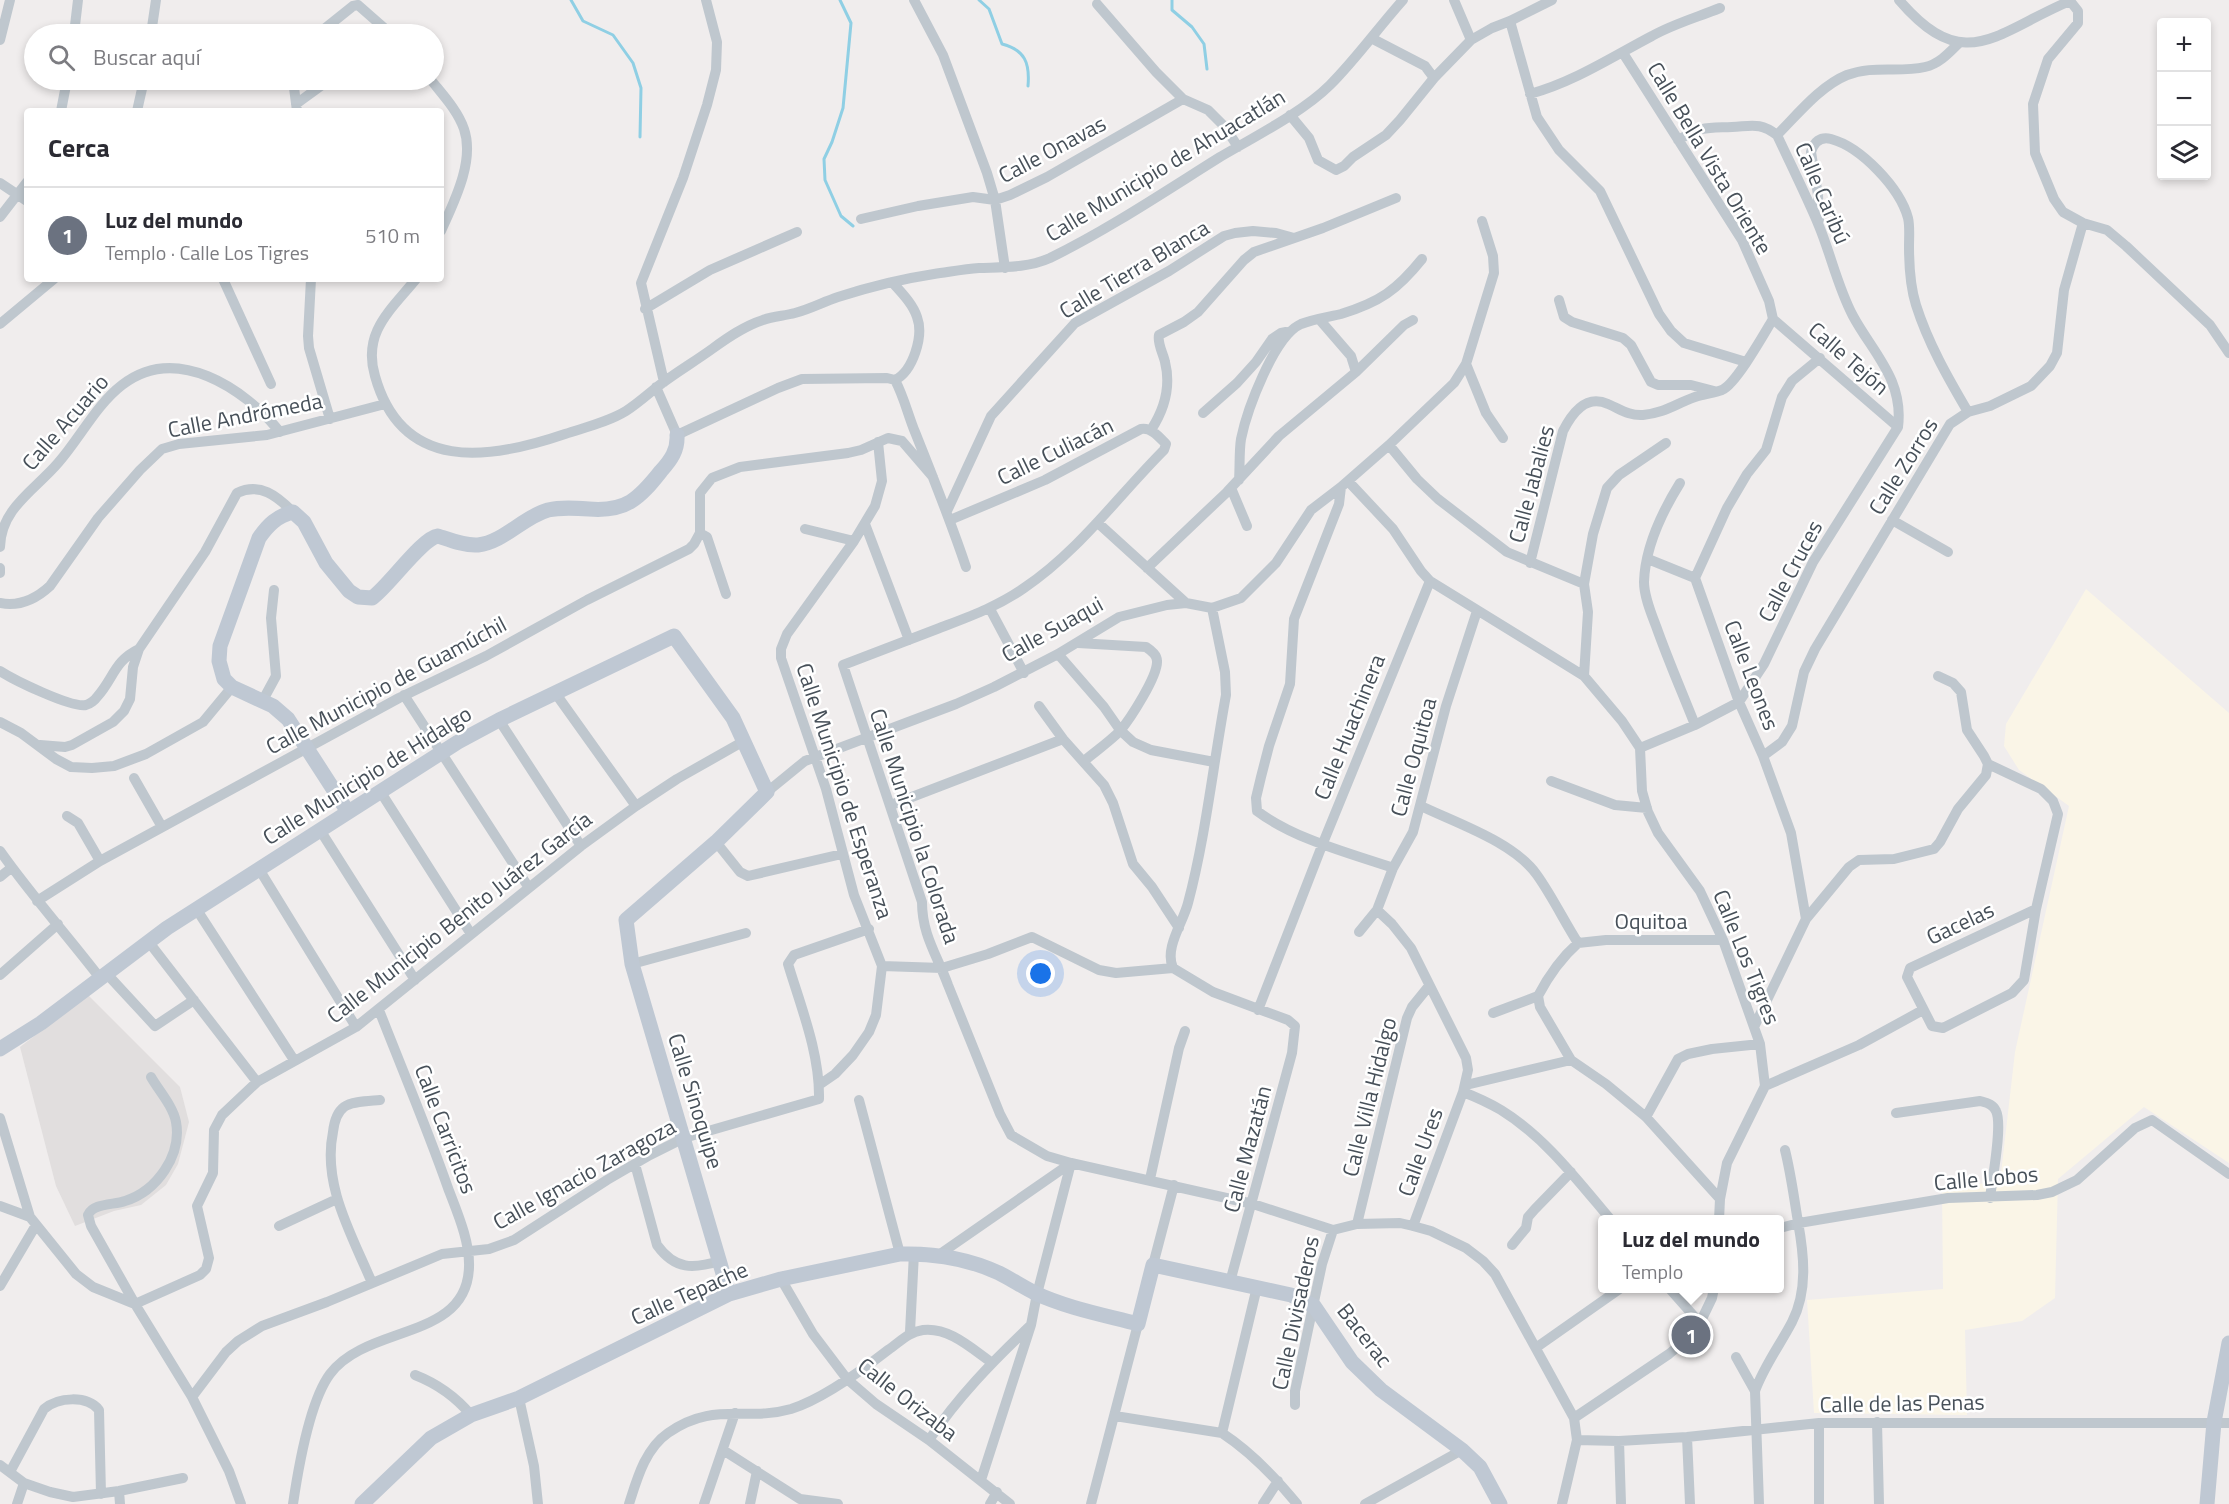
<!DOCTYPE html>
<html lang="es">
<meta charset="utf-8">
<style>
:root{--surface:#fff;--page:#f7f7f7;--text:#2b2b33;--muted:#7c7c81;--line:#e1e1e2;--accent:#2769d0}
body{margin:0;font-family:"Titillium Web",sans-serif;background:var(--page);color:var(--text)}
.controls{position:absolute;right:18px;top:18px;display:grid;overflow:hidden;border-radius:6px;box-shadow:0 3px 9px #0003}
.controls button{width:54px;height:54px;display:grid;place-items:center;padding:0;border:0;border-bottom:2px solid var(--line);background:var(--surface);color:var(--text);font:30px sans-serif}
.you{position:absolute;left:1041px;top:974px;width:21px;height:21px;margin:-15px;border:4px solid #fff;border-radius:50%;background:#1a73e8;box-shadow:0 0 0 9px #1a73e833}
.badge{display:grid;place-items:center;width:39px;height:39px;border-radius:50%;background:var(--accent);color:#fff;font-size:20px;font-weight:700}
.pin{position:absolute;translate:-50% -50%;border:3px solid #fff;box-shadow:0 2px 6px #0006}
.popup{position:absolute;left:1598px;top:1215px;width:186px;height:78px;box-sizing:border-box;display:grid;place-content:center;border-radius:6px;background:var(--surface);filter:drop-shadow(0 2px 4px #0005);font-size:20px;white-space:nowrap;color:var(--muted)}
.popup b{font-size:22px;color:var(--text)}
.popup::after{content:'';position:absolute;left:50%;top:100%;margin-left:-12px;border:12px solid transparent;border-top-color:var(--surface)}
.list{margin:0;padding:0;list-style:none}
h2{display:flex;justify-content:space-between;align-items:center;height:78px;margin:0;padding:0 24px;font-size:26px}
h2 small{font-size:20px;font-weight:400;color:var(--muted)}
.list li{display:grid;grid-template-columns:39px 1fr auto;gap:18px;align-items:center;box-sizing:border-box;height:96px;padding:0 24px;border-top:2px solid var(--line)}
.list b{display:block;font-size:22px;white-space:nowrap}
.list p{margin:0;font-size:20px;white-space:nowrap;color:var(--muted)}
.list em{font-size:20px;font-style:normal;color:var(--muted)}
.icon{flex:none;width:33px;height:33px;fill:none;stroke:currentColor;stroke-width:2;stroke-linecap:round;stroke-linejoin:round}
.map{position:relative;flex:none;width:2229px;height:1504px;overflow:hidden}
.search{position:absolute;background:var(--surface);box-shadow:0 3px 9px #0003;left:24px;top:24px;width:420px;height:66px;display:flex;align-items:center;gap:15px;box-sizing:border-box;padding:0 21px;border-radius:33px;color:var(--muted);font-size:22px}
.panel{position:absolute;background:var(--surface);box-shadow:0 3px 9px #0003;left:24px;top:108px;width:420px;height:174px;border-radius:6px}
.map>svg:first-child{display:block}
.commercial{fill:#faf5e7}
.education{fill:#e1dede}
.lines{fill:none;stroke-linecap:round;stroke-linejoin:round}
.stream{stroke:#8fcfe4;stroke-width:3}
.street{stroke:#bfc7ce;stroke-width:10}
.secondary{stroke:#bfc8d3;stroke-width:15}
.labels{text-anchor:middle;stroke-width:5;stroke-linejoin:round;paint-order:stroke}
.street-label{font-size:22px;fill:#475059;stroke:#fff}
</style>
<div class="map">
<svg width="2229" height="1504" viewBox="0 0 2229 1504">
<rect width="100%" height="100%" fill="#f0eded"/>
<path class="commercial" d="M 2086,589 L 2229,713 L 2229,1163 L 2144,1107 L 2058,1179 L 2055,1298 L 2022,1321 L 1965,1330 L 1967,1415 L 1814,1413 L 1807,1300 L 1943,1289 L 1942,1187 L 2000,1182 L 2015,1052 L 2069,806 L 2019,770 L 2004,746 L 2006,724 Z"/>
<path class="education" d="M 88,995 L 180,1087 L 189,1122 L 178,1164 L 166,1185 L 141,1205 L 114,1211 L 75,1226 L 56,1186 L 20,1047 Z"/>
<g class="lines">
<path class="stream" d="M 571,0 L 583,21 L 613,35 L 633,63 L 641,88 L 640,137
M 840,0 L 851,23 L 843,108 L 832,142 L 824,159 L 825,180 L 841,216 L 853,226
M 979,0 L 989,9 L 1002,44 C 1025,50 1030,63 1028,86
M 1172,0 L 1172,10 L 1192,27 L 1204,44 L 1207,69"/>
<path class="street" d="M 914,0 L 943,55 L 987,173 L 995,200 L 1005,268
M 1454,0 L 1471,40
M 1899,0 C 1965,77 1996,32 2070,1 L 2078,11 L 2078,23 L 2048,59 L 2033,104 L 2035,153 L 2054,199 L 2063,212 L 2083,223 L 2107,230 L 2126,246 L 2210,325 L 2229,353
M 1097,4 L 1156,72 L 1183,99 L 1208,110 L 1225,127 L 1238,147
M 1510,21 L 1537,117 L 1559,150 L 1600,191 L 1659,314 L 1671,331 L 1684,343 L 1746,362
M 74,34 L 78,0
M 151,34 L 156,0
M 318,34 L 353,6 L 358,5 L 391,34
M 1371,38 L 1425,66 L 1434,78
M 0,40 L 10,0
M 1623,53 L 1742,240 L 1769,301 L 1773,319
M 293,80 L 297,111
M 431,80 C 443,95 458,111 464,129 C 475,161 454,202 441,231
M 1530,94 C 1574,82 1612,57 1652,36 C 1673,24 1698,17 1720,8
M 296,104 L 329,80
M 61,111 L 67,80
M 137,111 L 144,80
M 1290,115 L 1309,138 L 1318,160 L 1336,170 L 1344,166 L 1353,157 L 1386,135 L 1400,120 L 1434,78 L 1471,40 L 1492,28 L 1510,21 L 1552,0
M 1678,140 C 1703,126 1705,128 1732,127 C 1752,126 1760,122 1777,135
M 0,183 L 27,201
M 0,217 L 27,182
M 861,219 L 918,206 L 973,197 L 995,200 L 1010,195 L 1047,177 L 1183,99
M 1819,220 L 1818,195 L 1811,152 C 1814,142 1820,136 1831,139 C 1861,147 1900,188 1908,218 C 1910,226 1909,237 1909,246 C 1909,265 1910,286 1916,305 C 1928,343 1948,378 1968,412
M 223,279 L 271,384
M 311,279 L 308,336 L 309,348 L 330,419
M 416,279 C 391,310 362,332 375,376 C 402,473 489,460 565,434 C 586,427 608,422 626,411 C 637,404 647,395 657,387 C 675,373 694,362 712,349 C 727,338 744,326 763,320 C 773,316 784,316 795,313 C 810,309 823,302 838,297 C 869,287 901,279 934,274 C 949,272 964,269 979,268 C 1004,267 1028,268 1050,258 C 1109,229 1164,192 1220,157 C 1254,137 1303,112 1330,85 C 1356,59 1378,28 1403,0
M 892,282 C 901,292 913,304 917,317 C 924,336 913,371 895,380
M 1559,300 L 1564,317 L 1572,322 L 1623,338 L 1631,345 L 1651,382 L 1658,385 L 1691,385 L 1714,391
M 645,309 L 710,270 L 797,232
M 1319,319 L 1351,356 L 1356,372
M 1773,319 L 1898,427
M 0,324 L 54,279
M 1466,364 L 1486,413 L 1503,438
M 664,382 L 641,283 L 683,178 L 707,105 L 716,70 L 717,42 L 706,0
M 656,387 L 677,435 L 778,388 L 802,379 L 887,378 L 895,380 C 904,397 908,415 915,432 C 933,477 951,522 966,567
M 1203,413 L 1237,383 L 1256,362 L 1272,339 L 1281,333 L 1286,332
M 1151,430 C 1164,410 1171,386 1165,362 C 1163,353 1157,343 1159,335 L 1184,322 L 1198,312 L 1244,260 L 1254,252 L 1323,228 L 1396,198
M 1666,443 L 1619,475 L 1607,488 L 1593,534 L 1584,584 L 1588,612 L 1584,676 L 1622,721 L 1640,748 L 1642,791 L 1648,812 L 1658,833 L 1700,891 L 1723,940 L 1760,1044 L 1765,1086 L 1727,1163 L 1720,1199 L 1719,1220
M 1389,445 L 1417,479 L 1438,499 L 1507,552 L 1584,584
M 1239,480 C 1240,466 1239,452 1241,439 C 1247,410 1274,336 1301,324 C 1314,319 1328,317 1341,314 C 1380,302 1397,290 1422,259
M 1680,483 C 1662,512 1645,547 1644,582 C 1644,596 1651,613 1656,626 C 1668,660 1682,692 1695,725
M 1341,487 L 1339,504 L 1294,619 L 1290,684 L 1269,746 L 1261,777 L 1256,798 L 1257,811 C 1294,839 1349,853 1393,868
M 1231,488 L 1247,526
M 947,511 L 991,416 L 1075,323 L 1169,271 L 1224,236 L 1235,233 L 1253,231 L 1276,233 L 1294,238
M 950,520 L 1045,480 L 1141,429 C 1151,427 1159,437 1166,444 L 1164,450 C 1118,496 1079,551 1024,588 C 997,607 968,617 937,629 C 906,641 875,653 843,665 L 922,902 C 922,935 937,955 948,985 C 965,1028 983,1071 1000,1114 L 1011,1135 L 1047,1156 L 1071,1163 L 1253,1204 L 1333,1230 L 1357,1224 L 1400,1223 L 1413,1226 L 1431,1231 L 1466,1248 L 1483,1261 L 1495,1274 L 1574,1418 L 1577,1440 L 1562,1504
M 1892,520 L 1948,552
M 1098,523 L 1186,603
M 865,524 L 909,640
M 805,529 L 854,541
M 700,533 L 707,537 L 726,594
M 0,547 C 1,508 35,490 58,463 C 80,438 96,405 122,385 C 176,343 244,388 280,432
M 1648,559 L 1695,578
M 1530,563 L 1563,431 C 1572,413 1586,394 1608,404 C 1620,409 1629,416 1643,415 C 1665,413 1675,404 1695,397 C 1703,394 1714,393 1722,390 C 1736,384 1764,334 1773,319
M 0,568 L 0,573
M 1147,568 L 1227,492 L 1279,436 L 1356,372 L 1404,325 L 1413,320
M 1430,581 L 1584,676
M 0,603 C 20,607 36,599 50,586 L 98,518 L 140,470 L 162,449 L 179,444 L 267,435 L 385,404
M 990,609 L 1024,673
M 1477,611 L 1446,706 L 1413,832 L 1393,868 L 1377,910 L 1392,924 L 1411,948 L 1466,1058 L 1468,1070 L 1463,1092 C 1476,1097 1489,1103 1501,1110 C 1545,1137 1578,1181 1611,1220
M 1078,643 L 1146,647 C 1152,651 1157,655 1157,661 C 1158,676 1130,719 1120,731 C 1109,742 1096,751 1084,761
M 1058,654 L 1104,707 L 1120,730 L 1133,742 L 1151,750 L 1214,762
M 0,671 C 14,680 71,708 86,705 C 90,704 95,700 97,697 C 114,678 114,661 139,649
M 556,694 L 636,806
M 404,695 L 529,888
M 263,700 L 276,676 L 271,618 L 274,590
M 1039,706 L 1063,739 L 1104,785 L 1113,803 L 1133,864 L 1152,887 L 1179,928
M 499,720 L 581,846
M 0,722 L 21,733 L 56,759 L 71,767 L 92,768 L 114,766 L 146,754 L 203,722 L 232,687
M 40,745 L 65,747 L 72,745 L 113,722 L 124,711 L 130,699 L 133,667 L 139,649 L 205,552 L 237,493 C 260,482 277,496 293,512
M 1640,748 L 1695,725 L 1739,702 L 1764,664 L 1813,562 L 1898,427 C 1904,380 1873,353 1853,316 C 1838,288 1831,255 1819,226 C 1806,195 1791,165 1777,135 C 1797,115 1820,86 1847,75 C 1873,65 1899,73 1925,67 C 1939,64 1949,53 1959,43
M 1763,756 L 1782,742 L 1792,726 L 1804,672 L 1815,649 L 1950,424 L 1968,412 L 1990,406 L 2031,386 L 2050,366 L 2057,353 L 2064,290 L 2083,223
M 1988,764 L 2041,789 L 2053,801 L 2058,814 L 2036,909 L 2024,980 L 2012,993 L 1943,1028 L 1932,1026 L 1907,977 L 1910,968 L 2036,909
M 134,778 L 162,827
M 1551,781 L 1615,805 L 1647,808
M 380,791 L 471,934
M 767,792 L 805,761 L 956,704 L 994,687 L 1058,654 L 1119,617 L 1167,605 L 1186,603 L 1212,608 L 1241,598 L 1276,563 L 1311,510 L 1341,487 L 1389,445 L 1454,383 L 1466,364 L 1494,273 L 1493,256 L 1482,221
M 891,805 L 1063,739
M 1421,806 C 1456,823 1514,842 1537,875 C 1552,896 1564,921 1578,943
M 67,816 L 78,823 L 100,861
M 320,830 L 415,980
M 716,842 L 740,872 L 748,876 L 842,854
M 0,851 C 31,895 67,935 100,978
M 259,869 L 356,1027
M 0,877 L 11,868
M 37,901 L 100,861 L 399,698 L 486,656 L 587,600 L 689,549 L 694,544 L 700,533 L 700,493 L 712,478 L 740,467 L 848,453 L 861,450 L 888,438 L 902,441 L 933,477
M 197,910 L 294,1060
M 1806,919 L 1849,867 L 1859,860 L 1894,859 L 1934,849 L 1940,842 L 1958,809 L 1986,775 L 1988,764 L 1984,756 L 1967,730 L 1961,692 L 1953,683 L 1938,676
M 1359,932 L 1377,910
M 148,941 L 257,1082
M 1578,943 L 1606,940 L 1723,940
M 632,964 L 746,933
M 882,966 L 942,968 L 988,954 L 1032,937 L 1099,970 L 1116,973 L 1173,968 L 1213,992 L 1288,1020 L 1295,1026 L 1292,1053 L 1230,1282
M 1173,968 C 1164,948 1183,923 1188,903 C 1206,835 1213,765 1226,695 L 1225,672 L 1212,608
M 106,973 L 155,1026 L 194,1000
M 0,975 L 58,924
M 1538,996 L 1540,1007 L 1571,1060 L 1606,1084 L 1646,1117 L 1720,1199
M 1258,1010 L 1323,843 L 1430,581 L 1421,571 L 1393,529 L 1348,481
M 1493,1013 L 1538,996 C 1549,975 1560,959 1578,943
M 1754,1027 L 1806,919 L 1791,833 L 1763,756 L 1739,702 L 1695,578 L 1727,508 L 1747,474 L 1766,450 L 1782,397 L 1792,381 L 1820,358
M 151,1077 C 159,1091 173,1106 176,1122 C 182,1155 157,1191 125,1201 C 114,1205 93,1203 88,1215 L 91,1226 L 135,1304 L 200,1275 L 206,1269 L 209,1258 L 197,1206 L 213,1173 L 214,1130 L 222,1115 L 257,1082 L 356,1027 L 581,846 L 636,806 L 677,779 L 744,741
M 819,1085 L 835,1074 L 853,1055 L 869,1032 L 876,1015 L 882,966 L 854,895 L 826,789 L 781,658 L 781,649 L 787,634 L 854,541 L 875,506 L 882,481 L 878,442
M 1466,1085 L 1571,1060
M 1765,1086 L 1859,1045 L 1923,1010
M 859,1100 L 900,1254
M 1896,1113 L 1980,1101 C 1987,1103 1993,1104 1996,1111 C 2003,1125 1992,1180 1990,1198
M 1646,1117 L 1678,1059 L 1688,1054 L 1712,1049 L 1760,1044
M 0,1118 L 30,1217 L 76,1274 L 93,1287 L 135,1304 L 192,1397 L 229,1471 L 241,1504
M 635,1164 L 657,1245 C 675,1270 693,1269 720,1261
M 1150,1179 L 1179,1048 L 1185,1031
M 0,1206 L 30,1217
M 1357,1224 L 1407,1018 L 1412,1007 L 1429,986
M 279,1226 L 337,1199
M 1413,1226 L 1463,1092
M 1780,1228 L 1799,1223 L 1948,1198 L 2037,1195 L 2052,1192 L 2077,1180 L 2135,1128 L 2152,1120 L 2229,1174
M 1512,1245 L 1526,1228 L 1528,1217 L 1535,1209 L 1571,1172
M 940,1254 L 1071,1163
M 1153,1265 L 1174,1185
M 781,1279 L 813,1334 L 847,1379 L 876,1404 L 929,1440 L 1010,1504
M 372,1283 C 352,1235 322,1185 333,1132 C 334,1123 336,1113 344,1107 C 352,1101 370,1101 380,1100
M 0,1286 L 36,1225
M 1669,1288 L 1700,1323
M 910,1332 L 914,1253
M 1537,1347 L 1621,1288
M 1736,1357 L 1755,1391
M 415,1375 C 438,1384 455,1396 471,1415
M 192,1397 L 226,1352 L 238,1341 L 262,1326 L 327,1302 L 442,1254 L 489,1249 L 514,1240 L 607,1180 L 650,1155 L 684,1138 L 819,1099 C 820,1054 801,1007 788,964 L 794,955 L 869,929
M 519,1398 L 534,1466 L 538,1504
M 1295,1405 L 1295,1391 L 1322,1264 L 1333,1230
M 1115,1416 L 1222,1433 C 1251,1452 1275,1477 1297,1504
M 1574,1418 L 1669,1354 L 1688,1338 L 1700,1323 L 1712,1298 L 1714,1288
M 1877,1422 L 1879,1504
M 1819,1423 L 1819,1504
M 1222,1433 L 1257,1287
M 1687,1437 L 1690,1504
M 929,1440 C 958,1397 992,1362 1030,1326
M 1577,1440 L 1619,1441 L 1687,1437 L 1819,1423 L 2229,1423
M 1619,1441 L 1621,1504
M 723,1450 L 800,1499 L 838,1504
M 0,1465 L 24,1483 L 50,1492 L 73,1497 L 119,1491 L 183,1478
M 10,1472 L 44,1409 C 58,1397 87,1395 99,1410 L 101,1494
M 981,1480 L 1031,1325 L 1037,1294 L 1071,1163
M 119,1491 L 120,1504
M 17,1504 L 24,1483
M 293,1504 C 298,1470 310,1401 330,1374 C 367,1324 467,1341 469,1267 C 470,1241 457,1212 448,1188 C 427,1128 402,1069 379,1010
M 629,1504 C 637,1479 645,1449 668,1433 C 713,1401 745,1422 791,1409 C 823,1399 861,1371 888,1350 C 900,1342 908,1332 923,1330 C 949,1327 971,1348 991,1362
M 704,1504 L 735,1413
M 750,1504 L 757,1471
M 990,1504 L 997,1492
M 1091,1504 L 1138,1324
M 1263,1504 L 1278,1481
M 1365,1504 L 1462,1450
M 1759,1504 L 1755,1391 C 1764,1366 1780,1345 1792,1322 C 1808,1291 1804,1255 1798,1222 C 1794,1198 1791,1174 1785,1150"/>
<path class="secondary" d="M 348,812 L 288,719 L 273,706 L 232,687 L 224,679 L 219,661 L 220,646 L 259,538 C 268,525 277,516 293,512 L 304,522 L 326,563 L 349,591 L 358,597 L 372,598 C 389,586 422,538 438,536 C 450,540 465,546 478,545 C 504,542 523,517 548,510 C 561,507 575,508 589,509 C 626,512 639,499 661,471 C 671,460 678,450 677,435
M 0,1049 L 41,1023 L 167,928 L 458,742 L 499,720 L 674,636 L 733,718 L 767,792 L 716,842 L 626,920 L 632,964 L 729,1294
M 362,1504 L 431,1438 L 471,1415 L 519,1398 L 729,1294 L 781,1279 L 900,1254 C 934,1253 967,1258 999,1273 C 1011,1279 1023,1287 1035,1293 C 1067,1308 1104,1315 1138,1324 L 1153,1265 L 1291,1295 L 1314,1306 L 1352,1362 L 1381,1390 L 1462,1450 L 1480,1467 L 1500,1504
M 2207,1504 L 2214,1422 L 2229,1343"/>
</g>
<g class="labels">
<g class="street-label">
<text transform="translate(1052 149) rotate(-28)" y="8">Calle Onavas</text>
<text transform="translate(1710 158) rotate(59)" y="8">Calle Bella Vista Oriente</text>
<text transform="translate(1165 165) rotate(-31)" y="8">Calle Municipio de Ahuacatlán</text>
<text transform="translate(1823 193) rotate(67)" y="8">Calle Caribú</text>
<text transform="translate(1134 269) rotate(-31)" y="8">Calle Tierra Blanca</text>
<text transform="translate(1849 358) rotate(41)" y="8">Calle Tejón</text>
<text transform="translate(245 415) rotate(-11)" y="8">Calle Andrómeda</text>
<text transform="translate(65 422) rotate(-49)" y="8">Calle Acuario</text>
<text transform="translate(1055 451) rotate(-26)" y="8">Calle Culiacán</text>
<text transform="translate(1903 466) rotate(-58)" y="8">Calle Zorros</text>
<text transform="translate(1531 484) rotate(-75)" y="8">Calle Jabalies</text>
<text transform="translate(1790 571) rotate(-62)" y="8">Calle Cruces</text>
<text transform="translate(1052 629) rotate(-29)" y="8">Calle Suaqui</text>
<text transform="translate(1752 675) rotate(69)" y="8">Calle Leones</text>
<text transform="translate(386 685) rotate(-28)" y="8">Calle Municipio de Guamúchil</text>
<text transform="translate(1349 727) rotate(-68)" y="8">Calle Huachinera</text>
<text transform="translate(1413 757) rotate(-75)" y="8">Calle Oquitoa</text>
<text transform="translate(367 775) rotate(-32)" y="8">Calle Municipio de Hidalgo</text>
<text transform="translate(845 791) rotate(72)" y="8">Calle Municipio de Esperanza</text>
<text transform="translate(915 826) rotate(72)" y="8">Calle Municipio la Colorada</text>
<text transform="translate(459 917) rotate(-38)" y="8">Calle Municipio Benito Juárez García</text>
<text x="1651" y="929">Oquitoa</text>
<text transform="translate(1960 923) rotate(-25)" y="8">Gacelas</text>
<text transform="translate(1747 957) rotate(68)" y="8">Calle Los Tigres</text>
<text transform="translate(1369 1097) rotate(-76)" y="8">Calle Villa Hidalgo</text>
<text transform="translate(696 1101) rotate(73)" y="8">Calle Sinoquipe</text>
<text transform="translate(446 1129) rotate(69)" y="8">Calle Carricitos</text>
<text transform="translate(1247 1149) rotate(-75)" y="8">Calle Mazatán</text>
<text transform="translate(1420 1152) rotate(-70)" y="8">Calle Ures</text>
<text transform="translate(584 1174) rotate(-29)" y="8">Calle Ignacio Zaragoza</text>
<text transform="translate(1986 1178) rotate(-5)" y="8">Calle Lobos</text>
<text transform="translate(689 1293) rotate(-24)" y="8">Calle Tepache</text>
<text transform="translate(1295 1313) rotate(-78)" y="8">Calle Divisaderos</text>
<text transform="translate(1365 1335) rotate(52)" y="8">Bacerac</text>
<text transform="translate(908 1399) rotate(38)" y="8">Calle Orizaba</text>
<text transform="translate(1902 1403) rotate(-1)" y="8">Calle de las Penas</text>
</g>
</g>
</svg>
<div class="controls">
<button>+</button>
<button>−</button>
<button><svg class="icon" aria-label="layers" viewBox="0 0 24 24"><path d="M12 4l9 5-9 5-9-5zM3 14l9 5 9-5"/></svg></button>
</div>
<div class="you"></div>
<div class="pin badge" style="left:1691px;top:1335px;background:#6b7280">1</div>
<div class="popup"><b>Luz del mundo</b>Templo</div>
<div class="search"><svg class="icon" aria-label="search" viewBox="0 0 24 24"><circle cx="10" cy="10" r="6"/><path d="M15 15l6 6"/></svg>Buscar aquí</div>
<section class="panel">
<h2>Cerca<small></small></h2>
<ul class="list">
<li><span class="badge" style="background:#6b7280">1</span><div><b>Luz del mundo</b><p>Templo · Calle Los Tigres</p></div><em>510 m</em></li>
</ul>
</section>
</div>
